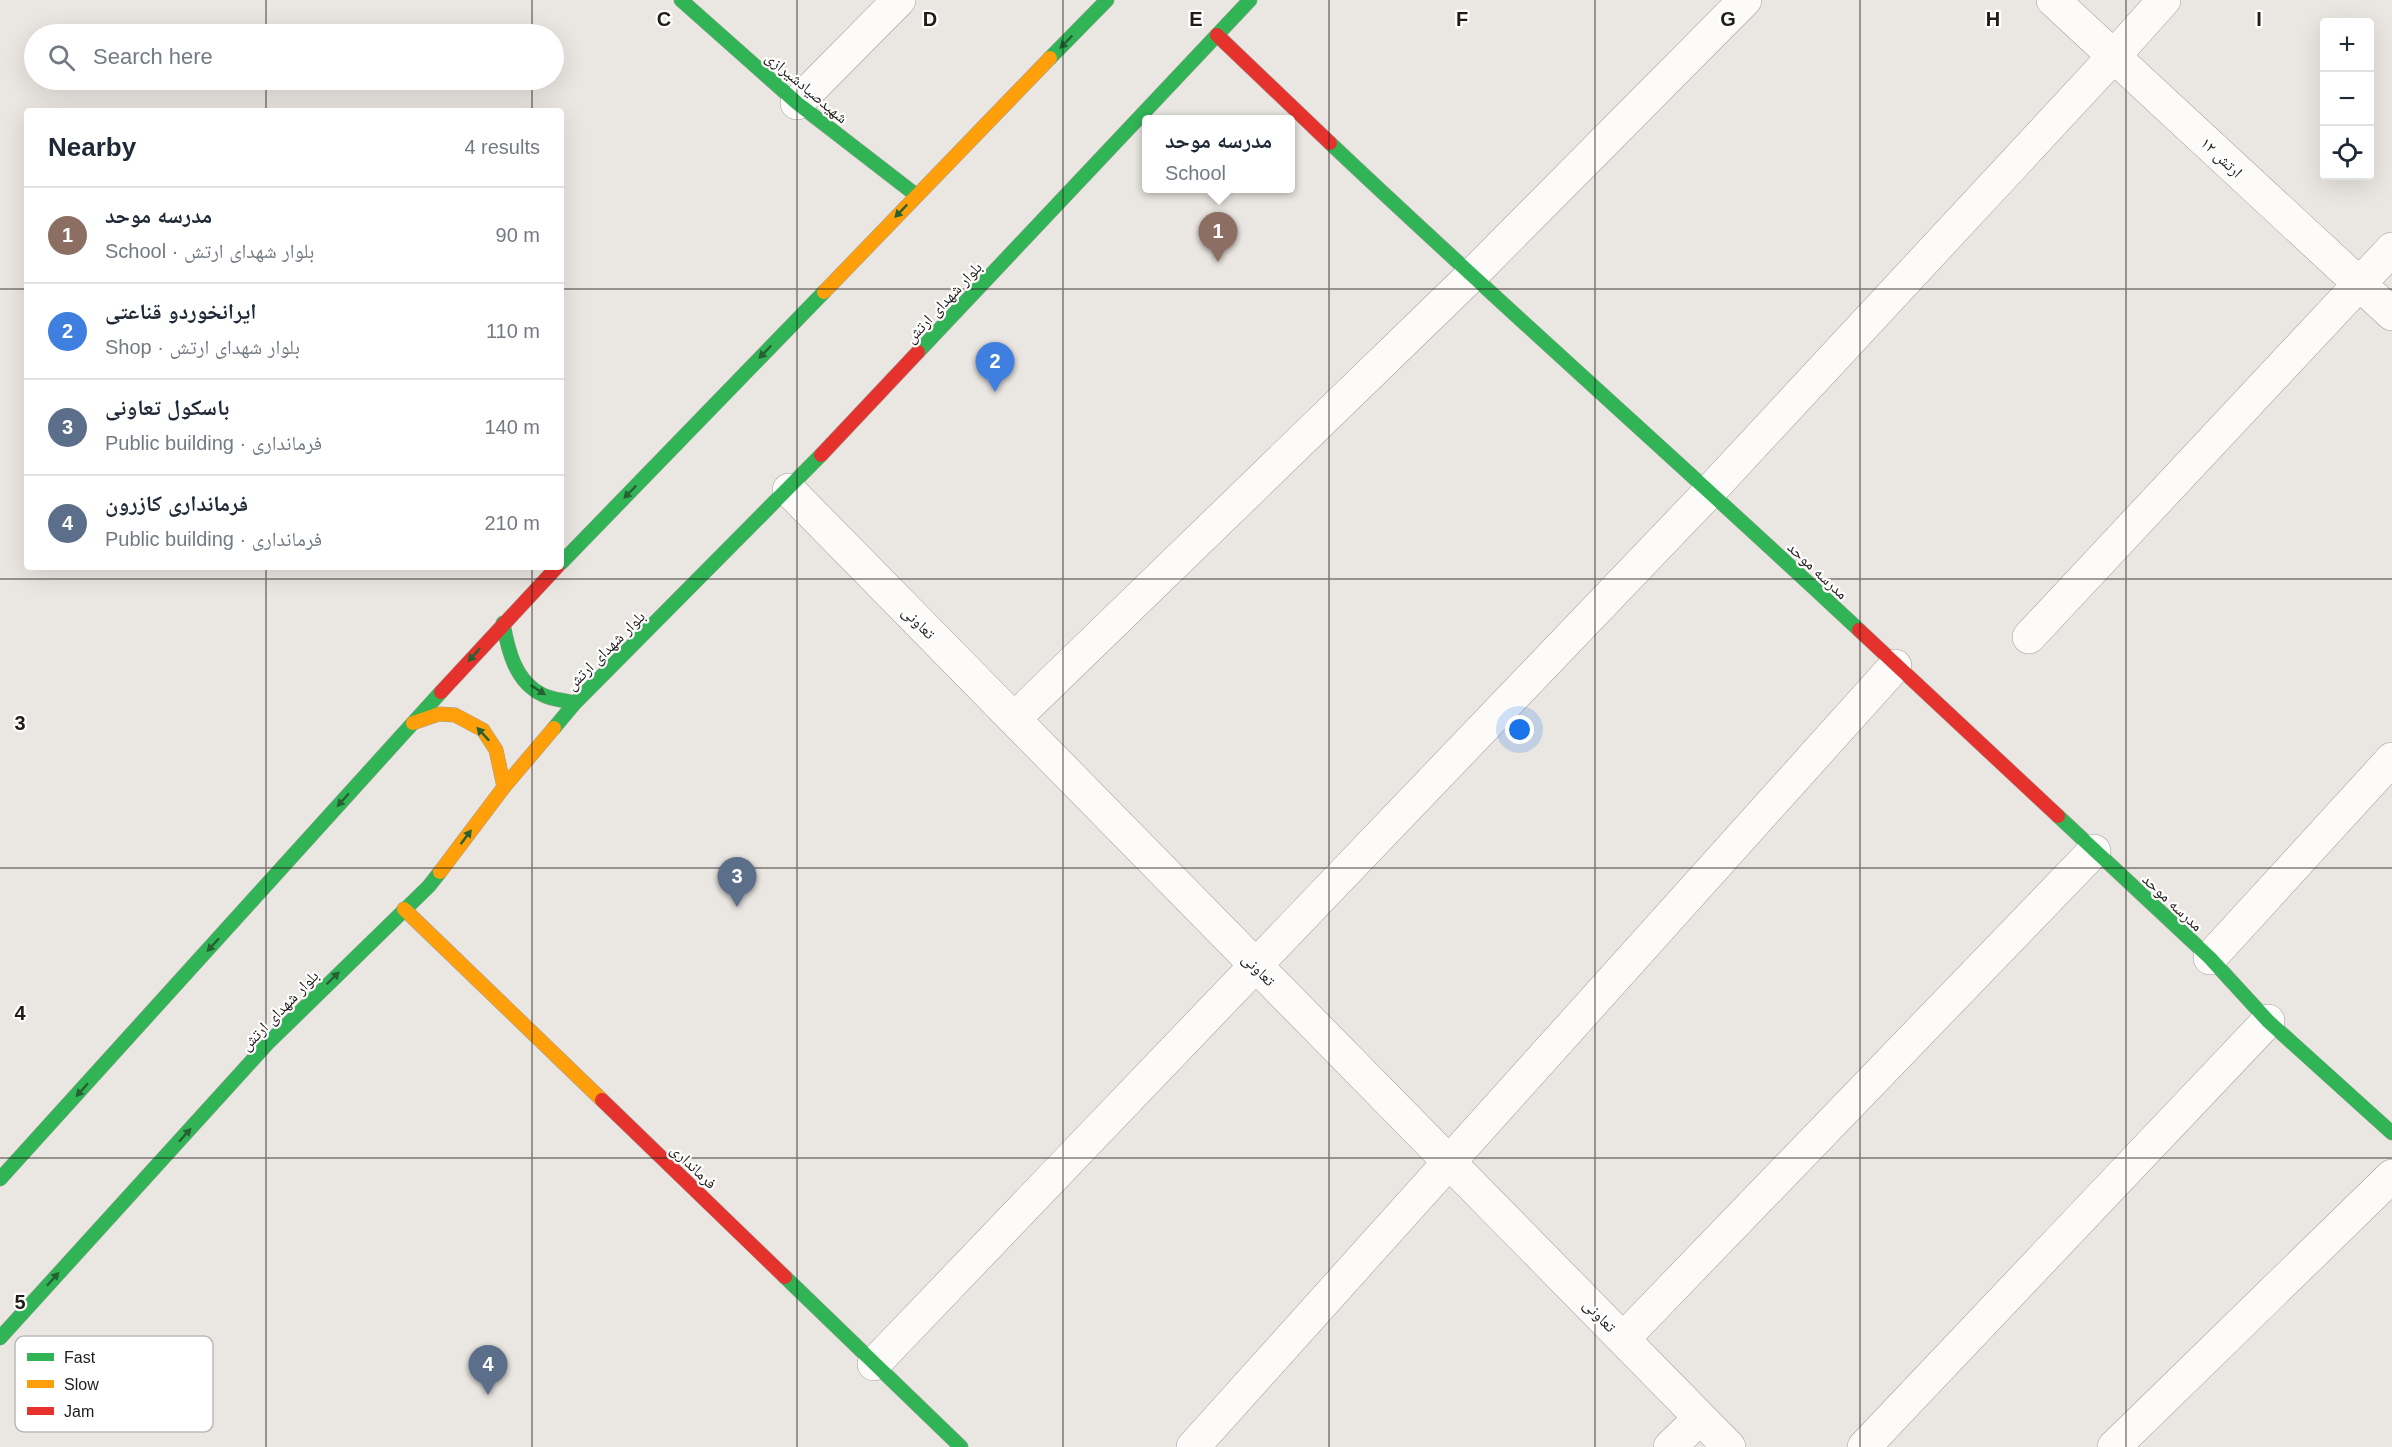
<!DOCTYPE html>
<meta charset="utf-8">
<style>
:root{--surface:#fff;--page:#f2f2f3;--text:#1f2937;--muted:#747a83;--line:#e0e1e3;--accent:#7c3aed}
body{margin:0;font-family:Arial,"Noto Naskh Arabic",sans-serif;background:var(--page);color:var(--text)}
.controls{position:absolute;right:18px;top:18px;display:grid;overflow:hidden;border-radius:6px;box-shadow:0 6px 24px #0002}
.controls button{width:54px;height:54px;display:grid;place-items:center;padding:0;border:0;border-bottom:2px solid var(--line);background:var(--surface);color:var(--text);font:30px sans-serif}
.you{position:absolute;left:1520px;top:730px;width:21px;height:21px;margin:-15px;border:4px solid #fff;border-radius:50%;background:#1a73e8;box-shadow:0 0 0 9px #1a73e833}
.badge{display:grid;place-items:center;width:39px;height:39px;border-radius:50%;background:var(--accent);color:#fff;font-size:20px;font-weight:700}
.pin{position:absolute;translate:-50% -50px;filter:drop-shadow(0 2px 3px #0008)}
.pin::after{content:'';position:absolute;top:32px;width:21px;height:18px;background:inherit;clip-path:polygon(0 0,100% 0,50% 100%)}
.popup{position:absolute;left:1142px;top:115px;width:153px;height:78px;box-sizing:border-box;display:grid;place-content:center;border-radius:6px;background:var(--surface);filter:drop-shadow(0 2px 4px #0005);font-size:20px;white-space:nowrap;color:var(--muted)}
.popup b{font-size:22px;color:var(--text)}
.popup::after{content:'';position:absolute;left:50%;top:100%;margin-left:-12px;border:12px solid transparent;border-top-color:var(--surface)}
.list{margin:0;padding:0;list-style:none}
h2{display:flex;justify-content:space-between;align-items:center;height:78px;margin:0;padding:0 24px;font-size:26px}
h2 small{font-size:20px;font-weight:400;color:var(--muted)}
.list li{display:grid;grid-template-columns:39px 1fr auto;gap:18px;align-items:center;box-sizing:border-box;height:96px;padding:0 24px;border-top:2px solid var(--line)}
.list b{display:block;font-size:22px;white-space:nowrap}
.list p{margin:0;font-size:20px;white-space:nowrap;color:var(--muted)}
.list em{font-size:20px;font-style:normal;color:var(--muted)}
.icon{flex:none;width:33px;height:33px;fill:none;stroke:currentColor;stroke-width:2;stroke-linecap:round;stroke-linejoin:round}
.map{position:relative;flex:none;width:2392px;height:1447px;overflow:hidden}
.search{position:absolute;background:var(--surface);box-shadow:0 6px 24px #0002;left:24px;top:24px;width:540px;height:66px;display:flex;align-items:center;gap:15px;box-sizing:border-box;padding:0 21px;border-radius:33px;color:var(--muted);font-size:22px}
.panel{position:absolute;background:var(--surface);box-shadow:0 6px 24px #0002;left:24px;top:108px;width:540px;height:462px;border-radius:6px}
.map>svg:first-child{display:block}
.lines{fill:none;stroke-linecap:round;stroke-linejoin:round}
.street-casing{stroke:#a19e9b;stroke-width:34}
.fast-casing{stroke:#a19e9b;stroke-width:15}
.slow-casing{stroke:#a19e9b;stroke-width:15}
.jam-casing{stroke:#a19e9b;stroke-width:15}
.street{stroke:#fcfbfa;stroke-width:33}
.fast{stroke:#30b455;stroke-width:14}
.slow{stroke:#ff9f0a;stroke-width:14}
.jam{stroke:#e5322d;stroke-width:14}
.oneway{fill:#276034}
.grid{fill:none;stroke:#1f1c19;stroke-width:1.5;stroke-opacity:0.55}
.labels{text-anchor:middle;stroke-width:4.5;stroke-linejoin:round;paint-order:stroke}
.street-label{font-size:16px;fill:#1f1c19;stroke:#fff}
.key{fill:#fff;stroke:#bcbbba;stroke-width:1.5}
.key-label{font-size:16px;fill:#1f1c19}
.grid-label{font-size:20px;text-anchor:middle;font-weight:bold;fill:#1f1c19;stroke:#fff;stroke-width:4.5;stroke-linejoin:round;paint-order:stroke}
</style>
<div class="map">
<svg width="2392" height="1447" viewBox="0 0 2392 1447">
<rect width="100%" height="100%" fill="#eae6e1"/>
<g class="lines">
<defs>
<path id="street" d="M 2053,0 L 2392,314
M 797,103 L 899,0
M 789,490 L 1729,1447
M 2029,637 L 2392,249
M 1014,719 L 1471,276 L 1745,0
M 2210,958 L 2392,759
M 1623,1339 L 2094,851
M 874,1364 L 1710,491 L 2114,56 L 2164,0
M 1193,1447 L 1895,666
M 1670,1447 L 1700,1418
M 1864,1447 L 2268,1021
M 2114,1447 L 2392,1176"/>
<path id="fast" d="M 681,0 L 797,103 L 916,195
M 1050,58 L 1107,0
M 1330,143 C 1504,308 1684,466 1859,630
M 918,352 L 1250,0
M 561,563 L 824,292
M 503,623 C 508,650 515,682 543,695 C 553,700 564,700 575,703
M 554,728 L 575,703 L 821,455
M 2058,816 L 2210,958 L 2268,1021 L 2392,1133
M 0,1179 L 441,692
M 785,1277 L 961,1447
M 0,1338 L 267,1044 L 429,886 L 440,872"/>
<path id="slow" d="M 824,292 L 1050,58
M 413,723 L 439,714 L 455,715 L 483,730 L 496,750 L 504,787
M 440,872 L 504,787 L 554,728
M 404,909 L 602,1100"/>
<path id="jam" d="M 1217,35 L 1330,143
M 821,455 L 918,352
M 1859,630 L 2058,816
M 441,692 L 557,567
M 602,1100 L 785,1277"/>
</defs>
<use href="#street" class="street-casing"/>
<use href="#fast" class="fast-casing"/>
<use href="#slow" class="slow-casing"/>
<use href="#jam" class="jam-casing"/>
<use href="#street" class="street"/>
<use href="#fast" class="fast"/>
<use href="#slow" class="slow"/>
<use href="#jam" class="jam"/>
</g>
<defs><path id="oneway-solid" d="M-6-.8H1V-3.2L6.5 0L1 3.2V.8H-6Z" transform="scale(1.5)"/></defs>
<g class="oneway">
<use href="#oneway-solid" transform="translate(1066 42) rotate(134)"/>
<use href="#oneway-solid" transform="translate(901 211) rotate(134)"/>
<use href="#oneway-solid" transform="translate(765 352) rotate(134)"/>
<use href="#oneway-solid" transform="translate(630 492) rotate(134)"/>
<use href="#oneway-solid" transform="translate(474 655) rotate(132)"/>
<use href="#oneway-solid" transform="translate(538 690) rotate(33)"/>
<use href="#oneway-solid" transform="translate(483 734) rotate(-133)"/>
<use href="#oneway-solid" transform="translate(343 800) rotate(132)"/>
<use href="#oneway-solid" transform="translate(466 837) rotate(-53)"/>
<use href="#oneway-solid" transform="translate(213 945) rotate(132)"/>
<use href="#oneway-solid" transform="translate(333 978) rotate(-44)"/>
<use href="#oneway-solid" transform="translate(82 1090) rotate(132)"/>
<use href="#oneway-solid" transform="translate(185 1135) rotate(-48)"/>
<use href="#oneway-solid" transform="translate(53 1279) rotate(-48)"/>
</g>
<path class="grid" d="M 266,0 L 266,34M 532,0 L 532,34M 797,0 L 797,1447M 1063,0 L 1063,1447M 1329,0 L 1329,1447M 1595,0 L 1595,1447M 1860,0 L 1860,1447M 2126,0 L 2126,1447M 266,80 L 266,111M 532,80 L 532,111M 0,289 L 27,289M 561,289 L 2392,289M 266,567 L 266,1447M 532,567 L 532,1447M 0,579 L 2392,579M 0,868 L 2392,868M 0,1158 L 2392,1158"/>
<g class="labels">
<g class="street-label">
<text transform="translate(807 87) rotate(40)" y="6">شهیدصیادشیرازی</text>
<text transform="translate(2222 157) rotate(43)" y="6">ارتش ۱۲</text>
<text transform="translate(943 302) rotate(-47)" y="6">بلوار شهدای ارتش</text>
<text transform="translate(1818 570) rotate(43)" y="6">مدرسه موحد</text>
<text transform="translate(919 622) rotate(45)" y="6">تعاونی</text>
<text transform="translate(605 650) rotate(-45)" y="6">بلوار شهدای ارتش</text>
<text transform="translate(2173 902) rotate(43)" y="6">مدرسه موحد</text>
<text transform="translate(1259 969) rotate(45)" y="6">تعاونی</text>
<text transform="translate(279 1010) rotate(-46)" y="6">بلوار شهدای ارتش</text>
<text transform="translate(694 1166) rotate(44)" y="6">فرمانداری</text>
<text transform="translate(1600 1315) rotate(46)" y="6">تعاونی</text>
</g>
</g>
<rect x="15" y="1336" width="198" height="96" rx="9" class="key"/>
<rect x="27" y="1353" width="27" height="8" fill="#30b455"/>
<rect x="27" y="1380" width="27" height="8" fill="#ff9f0a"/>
<rect x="27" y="1407" width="27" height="8" fill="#e5322d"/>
<g class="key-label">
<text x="64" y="1363">Fast</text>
<text x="64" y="1390">Slow</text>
<text x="64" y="1417">Jam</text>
</g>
<g class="grid-label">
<text x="664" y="26">C</text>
<text x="930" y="26">D</text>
<text x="1196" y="26">E</text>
<text x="1462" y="26">F</text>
<text x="1728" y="26">G</text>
<text x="1993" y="26">H</text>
<text x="2259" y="26">I</text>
<text x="20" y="730">3</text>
<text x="20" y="1020">4</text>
<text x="20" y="1309">5</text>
</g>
</svg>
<div class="controls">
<button>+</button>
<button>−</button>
<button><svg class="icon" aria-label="locate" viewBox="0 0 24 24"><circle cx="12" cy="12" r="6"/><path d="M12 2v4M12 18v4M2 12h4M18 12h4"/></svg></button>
</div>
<div class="you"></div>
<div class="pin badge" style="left:1218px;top:262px;background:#8d6e63">1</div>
<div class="popup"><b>مدرسه موحد</b>School</div>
<div class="pin badge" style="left:995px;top:392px;background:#3f7fe0">2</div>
<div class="pin badge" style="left:737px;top:907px;background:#5c6f8a">3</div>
<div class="pin badge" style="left:488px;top:1395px;background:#5c6f8a">4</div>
<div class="search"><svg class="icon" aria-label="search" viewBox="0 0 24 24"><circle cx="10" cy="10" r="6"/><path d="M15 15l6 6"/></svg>Search here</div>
<section class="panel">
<h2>Nearby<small>4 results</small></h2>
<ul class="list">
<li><span class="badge" style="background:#8d6e63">1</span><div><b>مدرسه موحد</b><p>School · بلوار شهدای ارتش</p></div><em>90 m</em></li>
<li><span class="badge" style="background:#3f7fe0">2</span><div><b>ایرانخوردو قناعتی</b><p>Shop · بلوار شهدای ارتش</p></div><em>110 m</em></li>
<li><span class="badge" style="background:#5c6f8a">3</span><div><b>باسکول تعاونی</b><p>Public building · فرمانداری</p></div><em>140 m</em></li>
<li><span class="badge" style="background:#5c6f8a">4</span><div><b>فرمانداری کازرون</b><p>Public building · فرمانداری</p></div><em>210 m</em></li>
</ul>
</section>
</div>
